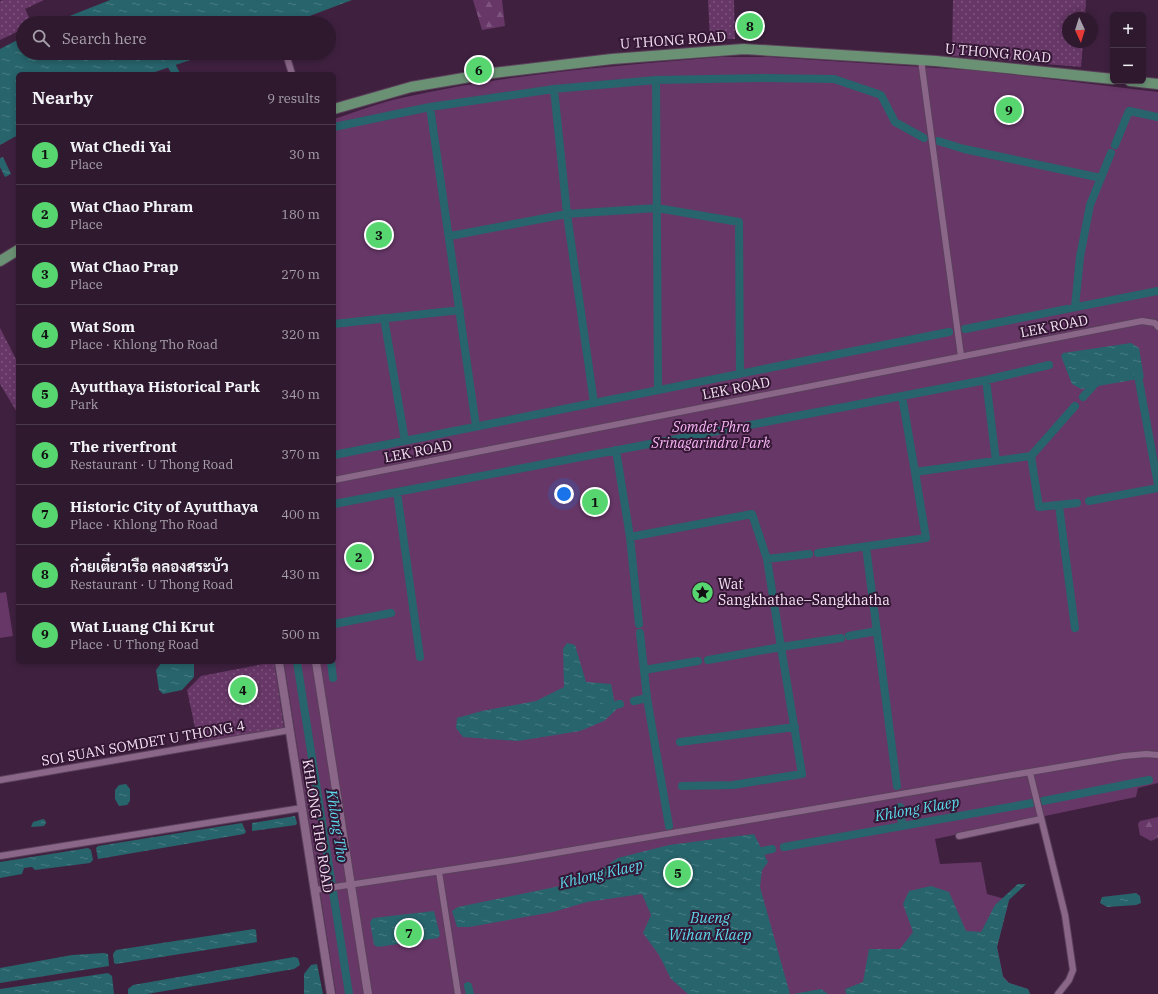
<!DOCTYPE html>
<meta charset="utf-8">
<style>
:root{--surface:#2f192f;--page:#3b263b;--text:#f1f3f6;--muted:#a7a0aa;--line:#4a384b;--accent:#57d670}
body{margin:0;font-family:"IBM Plex Serif",Sarabun,serif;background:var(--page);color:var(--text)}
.controls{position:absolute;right:12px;top:12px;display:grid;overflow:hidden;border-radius:6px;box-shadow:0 2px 6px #0003}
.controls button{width:36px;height:36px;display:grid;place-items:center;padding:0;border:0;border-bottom:1px solid var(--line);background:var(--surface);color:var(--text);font:20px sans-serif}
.compass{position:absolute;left:1062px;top:12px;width:36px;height:36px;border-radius:50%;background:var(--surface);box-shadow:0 2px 6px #0003;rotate:176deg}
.you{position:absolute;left:564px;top:494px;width:14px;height:14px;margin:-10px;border:3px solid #fff;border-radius:50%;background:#1a73e8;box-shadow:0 0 0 6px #1a73e833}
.badge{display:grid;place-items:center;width:26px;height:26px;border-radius:50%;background:var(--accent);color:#111;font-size:13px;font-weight:700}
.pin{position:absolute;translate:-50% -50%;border:2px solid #fff;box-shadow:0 1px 4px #0006}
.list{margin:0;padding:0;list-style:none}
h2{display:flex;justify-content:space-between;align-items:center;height:52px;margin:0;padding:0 16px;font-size:17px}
h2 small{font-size:13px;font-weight:400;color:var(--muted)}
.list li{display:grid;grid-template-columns:26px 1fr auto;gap:12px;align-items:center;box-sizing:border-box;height:60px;padding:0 16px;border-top:1px solid var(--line)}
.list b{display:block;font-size:15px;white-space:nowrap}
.list p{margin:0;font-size:13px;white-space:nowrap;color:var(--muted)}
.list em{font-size:13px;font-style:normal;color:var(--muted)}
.icon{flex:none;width:22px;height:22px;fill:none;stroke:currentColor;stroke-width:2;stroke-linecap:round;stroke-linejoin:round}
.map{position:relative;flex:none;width:1158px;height:994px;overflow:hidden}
.search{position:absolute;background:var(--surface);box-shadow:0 2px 6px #0003;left:16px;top:16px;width:320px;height:44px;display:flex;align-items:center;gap:10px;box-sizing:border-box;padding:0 14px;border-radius:22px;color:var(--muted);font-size:15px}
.panel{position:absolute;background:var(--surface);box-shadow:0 2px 6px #0003;left:16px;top:72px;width:320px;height:592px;border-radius:6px}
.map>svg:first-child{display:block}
.grass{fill:url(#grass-dots)}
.forest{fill:url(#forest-firs)}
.park{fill:#673767}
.water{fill:url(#water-ripples)}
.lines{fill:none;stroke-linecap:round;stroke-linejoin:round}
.canal{stroke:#28646c;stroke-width:8}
.minor-casing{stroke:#5b405b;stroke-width:8}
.tertiary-casing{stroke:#5b405b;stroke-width:10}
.primary-casing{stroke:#5b405b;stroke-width:12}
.minor{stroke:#8a6789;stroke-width:6}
.tertiary{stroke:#8a6789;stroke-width:8}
.primary{stroke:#6b9174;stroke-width:10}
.labels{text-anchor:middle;stroke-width:4;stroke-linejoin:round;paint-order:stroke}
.street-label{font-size:14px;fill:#f5e1f4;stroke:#341734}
.park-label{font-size:14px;font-style:italic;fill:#f8b5f5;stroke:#341734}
.poi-label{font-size:14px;fill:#f5e1f4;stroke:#341734;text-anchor:start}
.water-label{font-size:15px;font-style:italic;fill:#5cd9ea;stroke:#341734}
</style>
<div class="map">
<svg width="1158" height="994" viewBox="0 0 1158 994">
<defs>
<pattern id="grass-dots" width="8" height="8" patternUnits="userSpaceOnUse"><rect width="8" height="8" fill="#673767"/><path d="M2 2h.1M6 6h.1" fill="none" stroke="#7d547d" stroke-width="1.8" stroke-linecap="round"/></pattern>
<pattern id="forest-firs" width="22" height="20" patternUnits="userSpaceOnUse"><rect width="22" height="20" fill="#673767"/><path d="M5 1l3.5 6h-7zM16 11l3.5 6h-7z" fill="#7d547d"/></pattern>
<pattern id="water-ripples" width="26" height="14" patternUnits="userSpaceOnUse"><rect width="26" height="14" fill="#28646c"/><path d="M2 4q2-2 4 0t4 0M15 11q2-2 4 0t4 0" fill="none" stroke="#487a82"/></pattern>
</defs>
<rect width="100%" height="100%" fill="#3f213f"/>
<path class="grass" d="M 3,0 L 44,0 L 25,9 L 32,23 L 23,23 L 23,29 L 0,40 L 0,1 Z
M 708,0 L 734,0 L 735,39 L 710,39 Z
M 953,0 L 1086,0 L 1085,18 L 1068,18 L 1068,42 L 1083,42 L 1081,67 L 952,56 Z
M 0,328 L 18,363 L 18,414 L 0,384 Z
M 274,662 L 284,728 L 198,742 L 187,690 L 201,676 Z"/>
<path class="forest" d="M 473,0 L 502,0 L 505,26 L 482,30 Z
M 1158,817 L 1158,838 L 1151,841 L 1140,835 L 1138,824 L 1140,821 Z"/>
<path class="park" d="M 720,57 L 770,57 L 983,71 L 1158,92 L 1158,783 L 1138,788 L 1136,797 L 935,839 L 940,864 L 981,862 L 987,894 L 1009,900 L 997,947 L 1003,976 L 1009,983 L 1028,989 L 1030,994 L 336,994 L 284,662 L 334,662 L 334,119 C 356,112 378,103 401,98 C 506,74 613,66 720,57 Z
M 6,592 L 13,636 L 0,638 L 0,593 Z"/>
<path class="water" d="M 110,0 L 352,0 L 291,23 L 52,23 Z
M 23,37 L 23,53 L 211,53 L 149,74 L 18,74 L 18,135 L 0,145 L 0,49 Z
M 3,157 L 11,174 L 5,177 L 0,167 L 0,158 Z
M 1131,343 L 1139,348 L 1144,378 L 1081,389 L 1072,384 L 1061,356 L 1063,353 Z
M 567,643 L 575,645 L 586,682 L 611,684 L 616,710 L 604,721 L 580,731 L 518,741 L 463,737 L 456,728 L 457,718 L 482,711 L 536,701 L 564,687 L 563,649 Z
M 162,662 L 191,662 L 194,664 L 194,677 L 182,690 L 163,694 L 159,690 L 156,670 Z
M 126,784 L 130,789 L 130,801 L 127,805 L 119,806 L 115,799 L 115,790 L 119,785 Z
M 295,816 L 297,823 L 296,825 L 252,831 L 252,823 Z
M 43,819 L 45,820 L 46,823 L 44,826 L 31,827 L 33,822 Z
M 242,823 L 246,832 L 244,834 L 98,859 L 96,848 L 98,846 Z
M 754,834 L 768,862 L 762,870 L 760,887 L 790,994 L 688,994 L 671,979 L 659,955 L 643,933 L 651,915 L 642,894 L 587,902 L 553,912 L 469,927 L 457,927 L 452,911 L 458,907 L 584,881 L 618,858 L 669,845 Z
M 88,848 L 91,850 L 93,860 L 90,863 L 35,870 L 32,867 L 24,868 L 22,874 L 0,878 L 0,862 Z
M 1018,884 L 1026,884 L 1009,900 L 997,947 L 1003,977 L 1009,983 L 1028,989 L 1030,994 L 846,994 L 845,989 L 863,982 L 869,949 L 900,949 L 913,932 L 903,904 L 909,891 L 931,886 L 949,892 L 966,931 L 981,932 L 995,905 Z
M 1136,893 L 1140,896 L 1141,903 L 1136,905 L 1107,907 L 1100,903 L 1102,897 Z
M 434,911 L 440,935 L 438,938 L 378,947 L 374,945 L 370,922 L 373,918 Z
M 254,929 L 256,930 L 257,942 L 116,964 L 114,963 L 113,954 L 116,950 Z
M 104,953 L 108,954 L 109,966 L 0,983 L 0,968 L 72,955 Z
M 294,957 L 298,958 L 300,965 L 294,969 L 147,994 L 128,994 L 128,989 L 133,985 Z
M 317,964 L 323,994 L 304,994 L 304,974 L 311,965 Z
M 108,973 L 112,976 L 114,994 L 0,994 L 0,989 Z
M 821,989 L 828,994 L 793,994 Z"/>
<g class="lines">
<path class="canal" d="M 165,53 L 176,74
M 656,80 L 658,390
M 554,89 L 567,214 L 594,403
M 430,107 L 476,426
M 334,127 L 430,107 L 554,89 L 656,80 L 761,78 L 834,79 L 881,95 L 895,122 L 924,138
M 938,141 L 964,149 L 1101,178
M 1115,145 L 1129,111 L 1158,117
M 450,236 L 567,214 L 657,208 L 739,222 L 740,374
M 1075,307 L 1080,257 L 1090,205 L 1111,153
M 384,318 L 405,441
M 334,324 L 460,310
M 965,329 L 1158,291
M 1137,370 L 1158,485
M 986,380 L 996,461
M 902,396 L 915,472
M 1083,397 L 1099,379
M 616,450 L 630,537
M 334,455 L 949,332
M 1031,456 L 1075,406
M 397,492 L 420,657
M 1089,501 L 1158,488
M 334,504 L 986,380 L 1049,365
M 1059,506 L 1075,628
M 866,547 L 897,786
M 818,553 L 926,538 L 915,472 L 1031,456 L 1039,507 L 1077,503
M 767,559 L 781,647 L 841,638
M 334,624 L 391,613
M 639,624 L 630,537 L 752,514 L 767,559 L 809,554
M 640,633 L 647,698 L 669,826
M 849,636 L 877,631
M 297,662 L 349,994
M 331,662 L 333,678
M 644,670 L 698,661
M 634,701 L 647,698
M 605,707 L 620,704
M 680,742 L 795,727
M 682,786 L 733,785 L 802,774 L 781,647 L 708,660
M 1043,801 L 1149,780
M 900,807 L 902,825
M 784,847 L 1032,803
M 753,853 L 772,849
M 468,986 L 470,994"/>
<defs>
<path id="minor" d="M 286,54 L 292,74
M 921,60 L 961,356
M 334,480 L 1142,321 L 1155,323 L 1158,327
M 1030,773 L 1065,915 L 1073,970 L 1069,980 L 1058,994
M 0,780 L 290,730
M 959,836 L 1041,819
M 0,856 L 302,808
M 439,872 L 458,994
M 315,890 L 514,860 L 1124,756 L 1146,754 L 1158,755"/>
<path id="tertiary" d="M 279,662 L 331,994
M 316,662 L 368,994"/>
<path id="primary" d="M 1130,81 L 1158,84
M 334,109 L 411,87 L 493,73 L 612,59 L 744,49 L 936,61 L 1113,79
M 0,261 L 18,250"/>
</defs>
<use href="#minor" class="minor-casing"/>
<use href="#tertiary" class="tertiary-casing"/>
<use href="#primary" class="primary-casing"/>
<use href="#minor" class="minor"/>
<use href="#tertiary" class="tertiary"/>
<use href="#primary" class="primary"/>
</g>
<defs>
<symbol id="sight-disc" viewBox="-11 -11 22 22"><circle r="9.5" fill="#57d670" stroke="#341734"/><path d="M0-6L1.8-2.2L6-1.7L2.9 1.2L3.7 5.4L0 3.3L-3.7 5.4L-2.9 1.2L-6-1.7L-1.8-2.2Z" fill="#111"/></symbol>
</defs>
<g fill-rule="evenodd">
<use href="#sight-disc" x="690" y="580" width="25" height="25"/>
</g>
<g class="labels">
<g class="street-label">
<text transform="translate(673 40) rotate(-4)" y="5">U THONG ROAD</text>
<text transform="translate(998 53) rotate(5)" y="5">U THONG ROAD</text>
<text transform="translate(1054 326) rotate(-11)" y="5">LEK ROAD</text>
<text transform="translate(736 388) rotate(-11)" y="5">LEK ROAD</text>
<text transform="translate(418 451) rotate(-11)" y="5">LEK ROAD</text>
<text transform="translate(143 743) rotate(-10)" y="5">SOI SUAN SOMDET U THONG 4</text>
<text transform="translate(318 826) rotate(81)" y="5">KHLONG THO ROAD</text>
</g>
<g class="park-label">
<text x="711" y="432">Somdet Phra<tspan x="711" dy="16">Srinagarindra Park</tspan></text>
</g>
<g class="poi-label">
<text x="718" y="589">Wat<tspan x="718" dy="16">Sangkhathae–Sangkhatha</tspan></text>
</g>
<g class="water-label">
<text transform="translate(917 809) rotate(-10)" y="5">Khlong Klaep</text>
<text transform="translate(337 826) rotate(81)" y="5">Khlong Tho</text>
<text transform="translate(601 874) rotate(-13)" y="5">Khlong Klaep</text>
<text x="710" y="923">Bueng<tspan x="710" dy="17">Wihan Klaep</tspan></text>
</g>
</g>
</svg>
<div class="controls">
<button>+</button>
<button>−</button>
</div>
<svg class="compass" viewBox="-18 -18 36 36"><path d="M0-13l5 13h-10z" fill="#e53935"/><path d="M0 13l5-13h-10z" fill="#a7a0aa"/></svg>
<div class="you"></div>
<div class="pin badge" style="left:595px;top:502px">1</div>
<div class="pin badge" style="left:359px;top:557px">2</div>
<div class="pin badge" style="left:379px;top:235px">3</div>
<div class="pin badge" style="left:243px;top:690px">4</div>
<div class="pin badge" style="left:678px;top:873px">5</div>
<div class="pin badge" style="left:479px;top:70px">6</div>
<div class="pin badge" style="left:409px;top:933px">7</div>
<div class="pin badge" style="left:750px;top:26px">8</div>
<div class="pin badge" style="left:1009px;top:110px">9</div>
<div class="search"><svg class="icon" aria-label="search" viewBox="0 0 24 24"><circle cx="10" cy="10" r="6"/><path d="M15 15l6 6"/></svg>Search here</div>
<section class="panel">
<h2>Nearby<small>9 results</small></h2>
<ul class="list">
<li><span class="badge">1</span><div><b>Wat Chedi Yai</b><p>Place</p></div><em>30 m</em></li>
<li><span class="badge">2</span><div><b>Wat Chao Phram</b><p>Place</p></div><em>180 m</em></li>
<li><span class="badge">3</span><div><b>Wat Chao Prap</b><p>Place</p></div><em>270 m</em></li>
<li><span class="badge">4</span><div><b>Wat Som</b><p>Place · Khlong Tho Road</p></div><em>320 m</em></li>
<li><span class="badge">5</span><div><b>Ayutthaya Historical Park</b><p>Park</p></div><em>340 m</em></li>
<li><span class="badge">6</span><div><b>The riverfront</b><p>Restaurant · U Thong Road</p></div><em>370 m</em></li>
<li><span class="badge">7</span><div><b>Historic City of Ayutthaya</b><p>Place · Khlong Tho Road</p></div><em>400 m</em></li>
<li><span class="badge">8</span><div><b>ก๋วยเตี๋ยวเรือ คลองสระบัว</b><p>Restaurant · U Thong Road</p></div><em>430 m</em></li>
<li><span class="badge">9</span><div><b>Wat Luang Chi Krut</b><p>Place · U Thong Road</p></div><em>500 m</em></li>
</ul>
</section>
</div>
